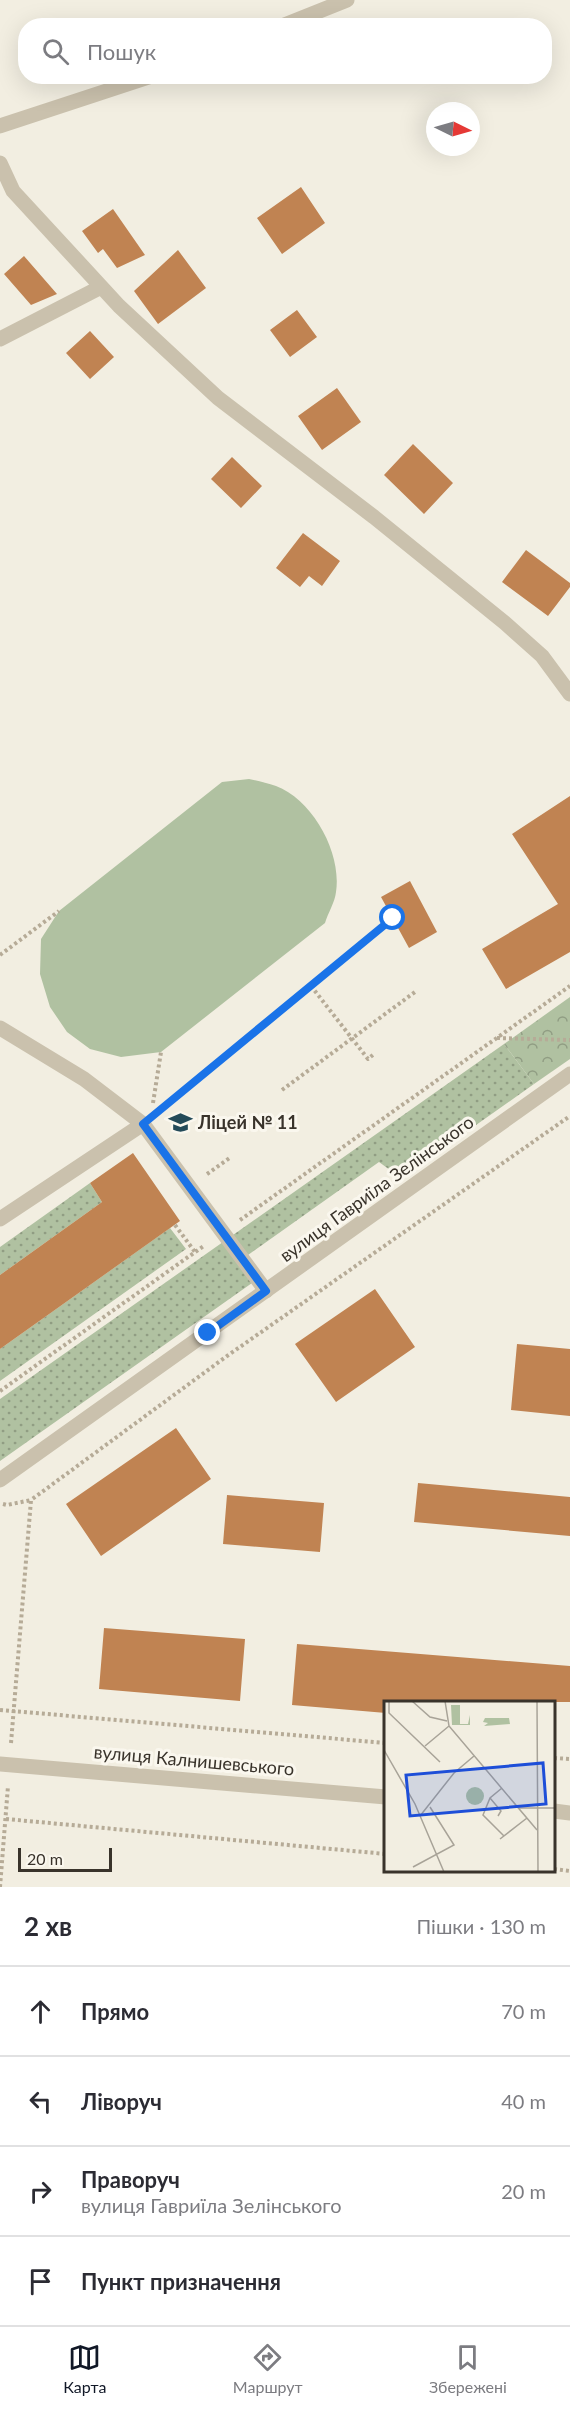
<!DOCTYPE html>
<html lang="uk">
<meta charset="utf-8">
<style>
:root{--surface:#fff;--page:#f7f7f7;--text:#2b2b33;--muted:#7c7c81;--line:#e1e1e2;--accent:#111827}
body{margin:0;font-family:Lato,sans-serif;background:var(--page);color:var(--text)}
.compass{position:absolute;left:426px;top:102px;width:54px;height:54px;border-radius:50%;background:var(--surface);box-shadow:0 6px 24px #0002;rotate:95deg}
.scale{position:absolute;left:18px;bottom:15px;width:94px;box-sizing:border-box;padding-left:6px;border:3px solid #39332b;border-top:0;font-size:16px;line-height:21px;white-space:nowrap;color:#39332b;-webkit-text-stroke:4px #faf7ee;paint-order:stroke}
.stop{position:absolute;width:18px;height:18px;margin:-14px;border:4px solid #1a73e8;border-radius:50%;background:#fff}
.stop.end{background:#1a73e8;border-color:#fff;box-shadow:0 2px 6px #0008}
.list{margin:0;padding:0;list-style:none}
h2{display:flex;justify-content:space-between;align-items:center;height:78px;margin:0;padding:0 24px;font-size:26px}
h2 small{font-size:20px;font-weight:400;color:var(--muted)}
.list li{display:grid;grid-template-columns:39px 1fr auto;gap:18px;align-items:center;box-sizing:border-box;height:90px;padding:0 24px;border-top:2px solid var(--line)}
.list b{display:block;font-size:22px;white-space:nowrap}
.list p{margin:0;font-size:20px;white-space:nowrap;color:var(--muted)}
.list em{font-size:20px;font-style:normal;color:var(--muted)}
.icon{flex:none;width:33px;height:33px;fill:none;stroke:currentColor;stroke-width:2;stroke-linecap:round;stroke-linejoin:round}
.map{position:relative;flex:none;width:570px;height:1887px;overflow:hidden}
.search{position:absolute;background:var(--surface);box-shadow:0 6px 24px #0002;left:18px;right:18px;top:18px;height:66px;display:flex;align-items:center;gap:15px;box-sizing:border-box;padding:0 21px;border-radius:24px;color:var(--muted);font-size:22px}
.sheet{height:438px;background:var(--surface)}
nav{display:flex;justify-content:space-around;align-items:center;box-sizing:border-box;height:84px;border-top:2px solid var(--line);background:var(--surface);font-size:16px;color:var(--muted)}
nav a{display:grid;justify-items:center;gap:3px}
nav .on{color:var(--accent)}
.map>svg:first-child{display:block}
.grass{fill:url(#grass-dots)}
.forest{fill:url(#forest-crowns)}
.garden{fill:#b0c1a1}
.building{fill:#c08352}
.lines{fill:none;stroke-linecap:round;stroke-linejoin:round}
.path{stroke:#b6ab97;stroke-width:4;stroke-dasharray:3 3;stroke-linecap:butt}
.service{stroke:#cac1ad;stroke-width:15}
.minor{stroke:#cac1ad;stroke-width:15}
.tertiary{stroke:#cac1ad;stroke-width:15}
.route{stroke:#1a73e8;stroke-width:8}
.labels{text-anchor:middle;stroke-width:6;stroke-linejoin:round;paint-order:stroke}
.poi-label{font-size:18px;font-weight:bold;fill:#39332b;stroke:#faf7ee;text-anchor:start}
.street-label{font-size:18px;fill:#39332b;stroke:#faf7ee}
.inset-road{fill:none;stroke:#a8a398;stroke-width:1.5}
.view{fill:#1d4ed8;fill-opacity:0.15;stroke:#1d4ed8;stroke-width:3}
.inset-edge{fill:none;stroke:#39332b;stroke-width:3}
</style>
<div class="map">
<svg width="570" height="1887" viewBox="0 0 570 1887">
<defs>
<pattern id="grass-dots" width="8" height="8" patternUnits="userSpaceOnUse" patternTransform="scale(1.5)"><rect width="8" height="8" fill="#b0c1a1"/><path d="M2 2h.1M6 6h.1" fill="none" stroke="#909d83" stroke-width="1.8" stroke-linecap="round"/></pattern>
<pattern id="forest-crowns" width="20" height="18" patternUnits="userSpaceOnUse" patternTransform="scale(1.5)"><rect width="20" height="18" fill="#b0c1a1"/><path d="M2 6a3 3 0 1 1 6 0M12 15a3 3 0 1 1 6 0" fill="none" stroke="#909d83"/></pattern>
</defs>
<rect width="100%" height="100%" fill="#f2eee1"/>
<path class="grass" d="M 504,1044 L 534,1084 L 401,1178 L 379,1162 L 248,1255 L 233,1235 Z
M 90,1183 L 102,1202 L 0,1275 L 0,1247 Z
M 170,1228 L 186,1249 L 0,1381 L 0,1349 Z
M 223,1242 L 252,1283 L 0,1461 L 0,1399 Z"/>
<path class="forest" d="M 570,997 L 570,1059 L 534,1084 L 504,1044 Z"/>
<path class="garden" d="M 249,779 C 258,781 267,783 276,786 C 313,800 342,853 336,892 C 335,902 328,913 325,923 L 161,1052 L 121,1057 L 90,1049 L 67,1032 L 50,1007 L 40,974 L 41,939 L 59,911 L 222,782 Z"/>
<path class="building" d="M 301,187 L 325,223 L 282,254 L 257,218 Z
M 113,209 L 145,255 L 117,268 L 103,249 L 98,253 L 82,231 Z
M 178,250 L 206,288 L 158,324 L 134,291 Z
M 24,256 L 57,294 L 31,305 L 4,274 Z
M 297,310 L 317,337 L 290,357 L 270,330 Z
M 90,331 L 114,357 L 90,379 L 66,353 Z
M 337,388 L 361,422 L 322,450 L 298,416 Z
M 413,444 L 453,483 L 424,514 L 384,475 Z
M 232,457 L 262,486 L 241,508 L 211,479 Z
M 303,533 L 340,561 L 322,586 L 309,576 L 300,587 L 276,568 Z
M 526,550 L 570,583 L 570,587 L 548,616 L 502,582 Z
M 570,796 L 570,952 L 506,989 L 482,949 L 558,904 L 512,834 Z
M 410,881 L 437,932 L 409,948 L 381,897 Z
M 133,1153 L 180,1221 L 0,1349 L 0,1275 L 102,1202 L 90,1183 Z
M 375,1289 L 415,1347 L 336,1402 L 295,1344 Z
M 517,1344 L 570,1349 L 570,1416 L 511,1410 Z
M 176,1428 L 211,1479 L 101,1556 L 66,1504 Z
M 418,1483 L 570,1497 L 570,1536 L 414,1522 Z
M 227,1495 L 324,1503 L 320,1552 L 223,1544 Z
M 104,1628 L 245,1639 L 240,1701 L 99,1689 Z
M 297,1644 L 570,1666 L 570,1702 L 386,1702 L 386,1713 L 292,1705 Z"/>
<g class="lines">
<path class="path" d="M 0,955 L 59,911
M 311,986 L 368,1059 L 374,1054
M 497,1038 L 570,1040
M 282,1090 L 415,992
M 153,1103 L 161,1052
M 160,1110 L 393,919
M 207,1174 L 231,1157
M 240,1220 L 570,986
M 175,1225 L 195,1252
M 0,1391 L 205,1245
M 3,1504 L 7,1505 L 31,1500
M 0,1710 L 386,1743
M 11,1743 L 31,1500 L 227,1356 L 570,1116
M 554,1758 L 570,1759
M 6,1819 L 386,1854
M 554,1869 L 570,1871
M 0,1887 L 8,1786"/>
<path class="service" d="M 0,1028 L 84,1079 L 143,1124 L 266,1291
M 0,1219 L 143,1124"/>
<path class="minor" d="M 282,26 L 347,0
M 0,126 L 152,76
M 0,163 L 13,191 L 119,306 L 218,398 L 374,517 L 505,623 L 542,656 L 570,694
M 0,339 L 101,287"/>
<path class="tertiary" d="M 0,1480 L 570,1074
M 0,1764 L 386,1797
M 554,1811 L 570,1813"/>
</g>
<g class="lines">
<path class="route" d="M 208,1333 L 266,1291 L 143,1124 L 393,918"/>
</g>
<defs>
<symbol id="school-bare" viewBox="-9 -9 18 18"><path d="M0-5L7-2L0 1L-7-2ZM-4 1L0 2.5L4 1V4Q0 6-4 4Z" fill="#234a59" stroke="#faf7ee" stroke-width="2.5" paint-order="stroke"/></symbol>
</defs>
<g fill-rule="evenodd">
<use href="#school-bare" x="164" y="1106" width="33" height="33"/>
</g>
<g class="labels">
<g class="poi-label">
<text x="198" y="1129">Ліцей № 11</text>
</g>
<g class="street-label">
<text transform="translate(377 1189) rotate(-36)" y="6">вулиця Гавриїла Зелінського</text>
<text transform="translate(194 1761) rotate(5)" y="6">вулиця Калнишевського</text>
</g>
</g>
<g transform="translate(384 1701)">
<rect width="171" height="171" fill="#f2eee1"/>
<path d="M 67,4 L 76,4 L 76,23 L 84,23 L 86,14 L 86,24 L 68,24 ZM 101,17 L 125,17 L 126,23 L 100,25 L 104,22 L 99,21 Z" fill="#b0c1a1"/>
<path d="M82 95a9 9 0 1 1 18 0a9 9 0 1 1-18 0Z" fill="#b0c1a1"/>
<path class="inset-road" d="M 5,0 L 5,12 L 56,61M 28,0 L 46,16 L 63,20M 61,0 L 65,25 L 153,129M 153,0 L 154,171M 41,45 L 65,25M 0,49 L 31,103 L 60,171M 118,87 L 106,97 L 99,114 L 120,135M 106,97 L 117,110 L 114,115M 135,107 L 171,107M 36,115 L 70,72 L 90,55M 116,138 L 143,117M 29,166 L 70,144 L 46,106"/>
<path class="view" d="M 159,62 L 162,103 L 26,115 L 22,74 Z"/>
<rect width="171" height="171" class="inset-edge"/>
</g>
</svg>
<svg class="compass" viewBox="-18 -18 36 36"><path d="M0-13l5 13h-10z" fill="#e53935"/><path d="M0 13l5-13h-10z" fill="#7c7c81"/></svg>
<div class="scale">20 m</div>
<div class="stop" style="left:393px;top:918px"></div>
<div class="stop end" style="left:208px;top:1333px"></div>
<div class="search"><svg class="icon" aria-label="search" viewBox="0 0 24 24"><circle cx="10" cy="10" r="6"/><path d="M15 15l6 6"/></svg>Пошук</div>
</div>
<section class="sheet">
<h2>2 хв<small>Пішки · 130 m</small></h2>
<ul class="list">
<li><svg class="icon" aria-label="ahead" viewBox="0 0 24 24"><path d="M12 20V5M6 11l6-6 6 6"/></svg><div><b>Прямо</b></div><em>70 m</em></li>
<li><svg class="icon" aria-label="left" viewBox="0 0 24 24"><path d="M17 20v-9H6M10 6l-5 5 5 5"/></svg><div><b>Ліворуч</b></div><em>40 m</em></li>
<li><svg class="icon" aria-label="right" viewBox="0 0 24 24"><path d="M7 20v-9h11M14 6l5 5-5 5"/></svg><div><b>Праворуч</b><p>вулиця Гавриїла Зелінського</p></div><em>20 m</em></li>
<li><svg class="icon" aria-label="arrive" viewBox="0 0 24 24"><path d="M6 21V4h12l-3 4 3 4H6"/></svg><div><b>Пункт призначення</b></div></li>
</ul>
</section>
<nav>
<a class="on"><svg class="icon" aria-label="map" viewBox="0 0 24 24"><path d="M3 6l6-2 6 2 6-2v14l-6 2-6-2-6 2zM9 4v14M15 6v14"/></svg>Карта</a>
<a><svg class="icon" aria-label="directions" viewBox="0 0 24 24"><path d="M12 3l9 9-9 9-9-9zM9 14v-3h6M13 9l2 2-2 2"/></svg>Маршрут</a>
<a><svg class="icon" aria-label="saved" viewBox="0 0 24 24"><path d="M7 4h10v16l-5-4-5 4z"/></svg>Збережені</a>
</nav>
